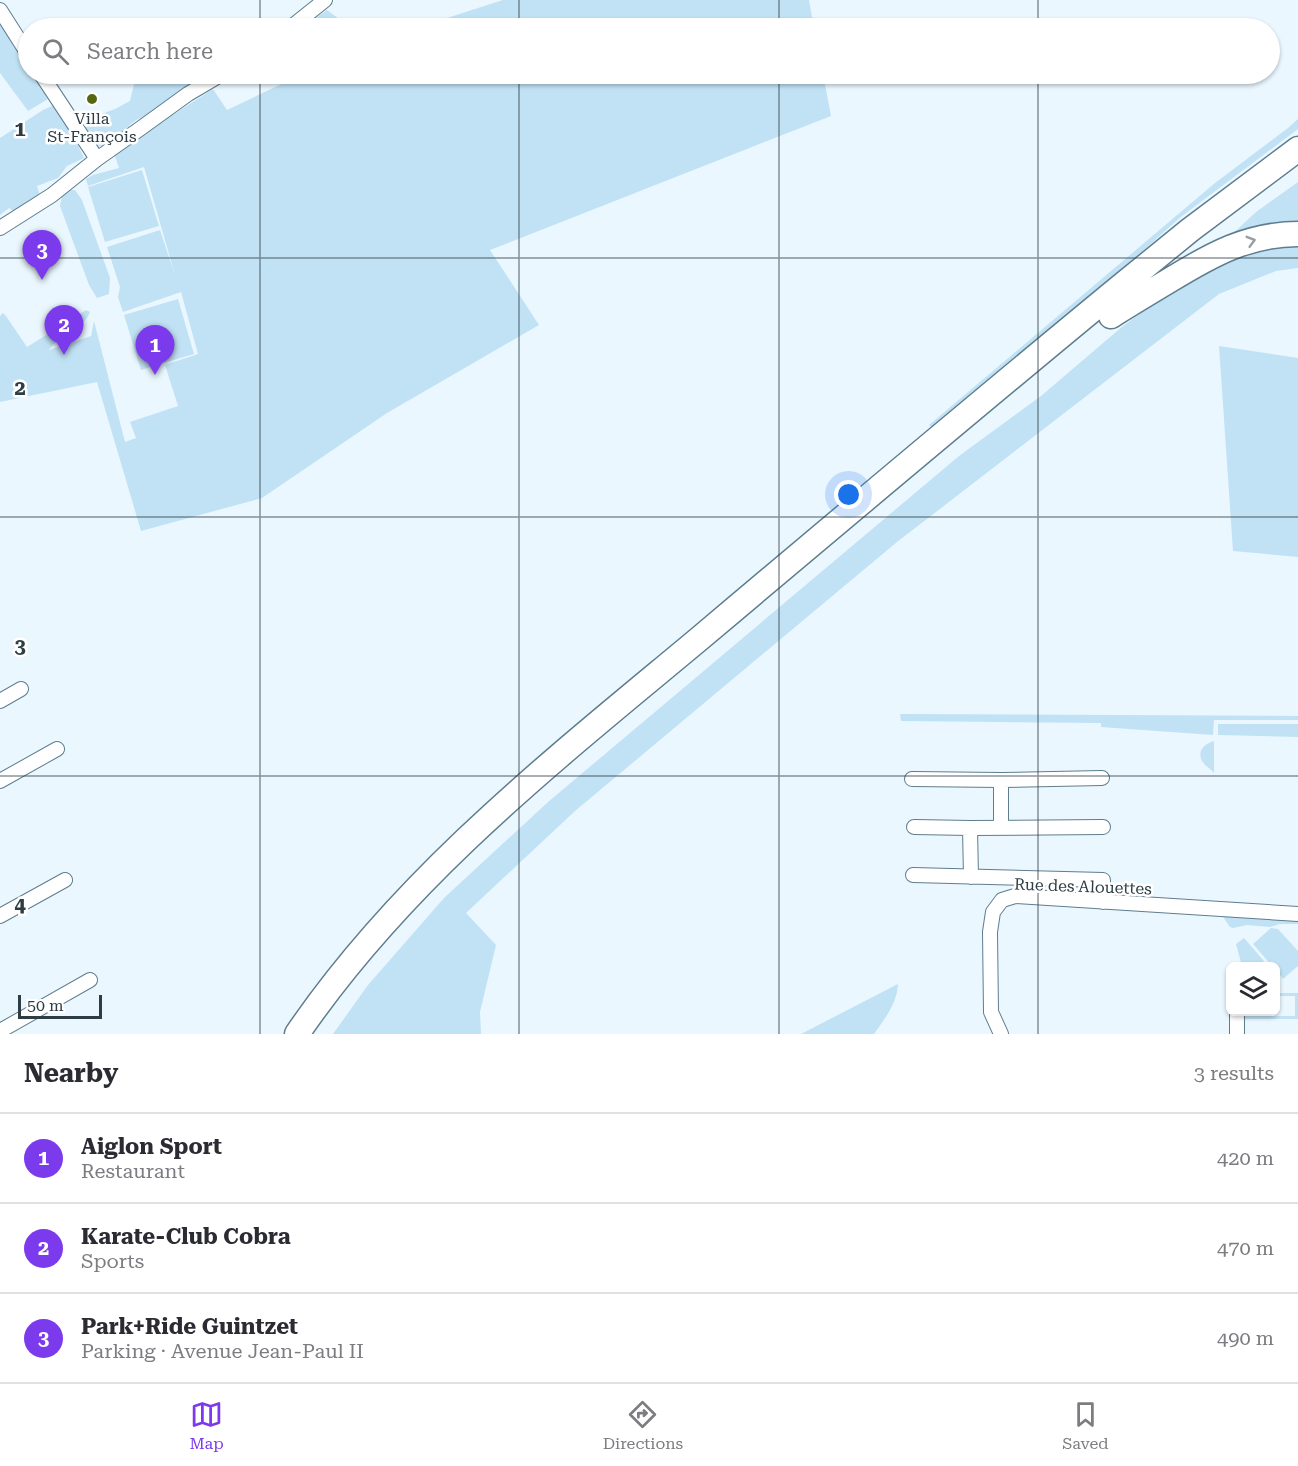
<!DOCTYPE html>
<meta charset="utf-8">
<style>
:root{--surface:#fff;--page:#f7f7f7;--text:#2b2b33;--muted:#7c7c81;--line:#e1e1e2;--accent:#7c3aed}
body{margin:0;font-family:"Roboto Serif",serif;background:var(--page);color:var(--text)}
.controls{position:absolute;right:18px;bottom:18px;display:grid;overflow:hidden;border-radius:9px;box-shadow:0 2px 4px #0004}
.controls button{width:54px;height:54px;display:grid;place-items:center;padding:0;border:0;border-bottom:2px solid var(--line);background:var(--surface);color:var(--text);font:30px sans-serif}
.scale{position:absolute;left:18px;bottom:15px;width:84px;box-sizing:border-box;padding-left:6px;border:3px solid #2e3c43;border-top:0;font-size:16px;line-height:21px;white-space:nowrap;color:#2e3c43;-webkit-text-stroke:4px #fff;paint-order:stroke}
.you{position:absolute;left:849px;top:495px;width:21px;height:21px;margin:-15px;border:4px solid #fff;border-radius:50%;background:#1a73e8;box-shadow:0 0 0 9px #1a73e833}
.badge{display:grid;place-items:center;width:39px;height:39px;border-radius:50%;background:var(--accent);color:#fff;font-size:20px;font-weight:700}
.pin{position:absolute;translate:-50% -50px;filter:drop-shadow(0 2px 3px #0008)}
.pin::after{content:'';position:absolute;top:32px;width:21px;height:18px;background:inherit;clip-path:polygon(0 0,100% 0,50% 100%)}
.list{margin:0;padding:0;list-style:none}
h2{display:flex;justify-content:space-between;align-items:center;height:78px;margin:0;padding:0 24px;font-size:26px}
h2 small{font-size:20px;font-weight:400;color:var(--muted)}
.list li{display:grid;grid-template-columns:39px 1fr auto;gap:18px;align-items:center;box-sizing:border-box;height:90px;padding:0 24px;border-top:2px solid var(--line)}
.list b{display:block;font-size:22px;white-space:nowrap}
.list p{margin:0;font-size:20px;white-space:nowrap;color:var(--muted)}
.list em{font-size:20px;font-style:normal;color:var(--muted)}
.icon{flex:none;width:33px;height:33px;fill:none;stroke:currentColor;stroke-width:2;stroke-linecap:round;stroke-linejoin:round}
.map{position:relative;flex:none;width:1298px;height:1034px;overflow:hidden}
.search{position:absolute;background:var(--surface);box-shadow:0 2px 4px #0004;left:18px;right:18px;top:18px;height:66px;display:flex;align-items:center;gap:15px;box-sizing:border-box;padding:0 21px;border-radius:33px;color:var(--muted);font-size:22px}
.sheet{height:348px;background:var(--surface)}
nav{display:flex;justify-content:space-around;align-items:center;box-sizing:border-box;height:84px;border-top:2px solid var(--line);background:var(--surface);font-size:16px;color:var(--muted)}
nav a{display:grid;justify-items:center;gap:3px}
nav .on{color:var(--accent)}
.map>svg:first-child{display:block}
.green{fill:#c1e2f5}
.lines{fill:none;stroke-linecap:round;stroke-linejoin:round}
.street-casing{stroke:#5e7d8d;stroke-width:16}
.highway-casing{stroke:#5e7d8d;stroke-width:27}
.street{stroke:#fff;stroke-width:14}
.highway{stroke:#fff;stroke-width:24}
.oneway{stroke:#969ea1}
.grid{fill:none;stroke:#2e3c43;stroke-width:1.5;stroke-opacity:0.55}
.poi-dot{fill:#546610;stroke:#fff;stroke-width:2}
.labels{text-anchor:middle;stroke-width:5;stroke-linejoin:round;paint-order:stroke}
.poi-label{font-size:16px;fill:#2e3c43;stroke:#fff}
.street-label{font-size:16px;fill:#2e3c43;stroke:#fff}
.grid-label{font-size:20px;text-anchor:middle;font-weight:bold;fill:#2e3c43;stroke:#fff;stroke-width:5;stroke-linejoin:round;paint-order:stroke}
</style>
<div class="map">
<svg width="1298" height="1034" viewBox="0 0 1298 1034">
<rect width="100%" height="100%" fill="#eaf7ff"/>
<path class="green" d="M 503,0 L 809,0 L 814,28 L 416,28 Z
M 327,10 L 351,28 L 301,28 Z
M 0,20 L 28,67 L 28,74 L 32,74 L 48,99 L 28,111 L 0,73 Z
M 138,74 L 194,74 L 195,77 L 186,89 C 175,92 169,102 160,109 C 153,114 145,116 138,119 C 121,129 116,147 94,146 L 86,127 L 96,116 L 115,109 L 130,101 L 136,76 Z
M 290,74 L 823,74 L 831,116 L 490,250 L 539,325 L 387,413 L 262,498 L 141,531 L 97,382 L 0,402 L 0,316 L 3,313 L 6,316 L 27,347 L 86,310 L 90,312 C 83,330 60,334 49,350 L 91,336 L 94,321 L 125,442 L 136,438 L 130,422 L 178,406 L 165,365 L 198,354 L 181,292 L 123,312 L 118,297 L 120,287 L 107,247 L 160,230 L 175,275 L 144,167 L 88,186 L 86,179 L 93,175 L 119,168 L 115,156 L 154,127 L 213,89 L 227,110 L 292,79 Z
M 54,105 L 72,133 L 84,158 L 67,166 L 58,178 L 37,186 L 42,202 L 18,215 L 9,208 L 0,215 L 0,138 L 43,110 Z
M 1298,119 L 1298,129 L 1182,216 L 1100,289 L 933,429 L 929,425 L 1215,183 L 1288,128 Z
M 142,170 L 159,226 L 105,242 L 88,187 Z
M 1298,182 L 1298,229 L 1227,239 L 1256,212 Z
M 69,190 L 75,190 L 82,200 L 110,278 L 109,294 L 97,298 L 89,285 L 60,206 L 62,196 Z
M 1298,241 L 1298,268 L 1276,271 L 1219,294 L 897,542 L 575,811 L 466,913 L 496,945 L 480,1012 L 481,1034 L 333,1034 L 368,985 L 444,898 L 548,802 L 959,456 L 1041,396 L 1123,326 L 1196,273 L 1238,251 Z
M 178,299 L 194,354 L 141,370 L 124,315 Z
M 1219,346 L 1298,358 L 1298,557 L 1233,551 Z
M 900,714 L 1298,716 L 1298,720 L 1214,720 L 1213,735 L 1101,727 L 1101,723 L 901,721 Z
M 1218,724 L 1298,724 L 1298,737 L 1218,735 Z
M 1214,741 L 1214,773 C 1211,769 1205,766 1202,761 C 1197,751 1204,744 1214,741 Z
M 1221,914 L 1298,920 L 1298,924 L 1280,924 L 1270,927 L 1247,925 L 1233,928 L 1230,927 Z
M 1271,928 L 1278,929 L 1298,951 L 1298,966 L 1283,979 L 1276,970 L 1276,966 L 1272,966 L 1253,944 Z
M 1244,938 L 1264,961 L 1258,966 L 1242,966 L 1236,944 Z
M 898,984 C 897,1004 885,1018 874,1034 L 801,1034 Z
M 1276,993 L 1298,993 L 1298,1019 L 1243,1019 L 1243,1012 L 1255,1012 L 1256,1016 L 1295,1016 L 1295,996 L 1276,996 Z"/>
<g class="lines">
<defs>
<path id="street" d="M 0,10 L 28,54
M 290,28 L 325,0
M 41,74 L 97,159
M 0,228 L 52,195 L 97,159 L 141,128 L 188,94 L 222,74
M 0,701 L 21,689
M 912,779 L 1001,780 L 1001,827
M 1001,780 L 1102,778
M 0,781 L 57,749
M 914,827 L 970,828 L 971,877
M 970,828 L 1103,827
M 913,875 L 1103,880 L 1103,902
M 0,916 L 65,880
M 0,1031 L 90,980
M 1001,1034 L 991,1012 L 990,932 L 993,912 L 1002,900 L 1015,896 L 1298,914
M 1237,1034 L 1237,1012"/>
<path id="highway" d="M 1111,316 C 1130,304 1150,292 1170,280 C 1211,255 1248,234 1298,234
M 297,1034 C 404,877 555,759 699,639 C 839,521 979,403 1120,287 L 1190,230 L 1298,149"/>
</defs>
<use href="#street" class="street-casing"/>
<use href="#highway" class="highway-casing"/>
<use href="#street" class="street"/>
<use href="#highway" class="highway"/>
</g>
<defs><path id="oneway-chevron" d="M-2-3.5L2.5 0L-2 3.5" fill="none" stroke-width="1.6" stroke-linecap="round" stroke-linejoin="round" transform="scale(1.5)"/></defs>
<use class="oneway" href="#oneway-chevron" transform="translate(1251 241) rotate(-16)"/>
<path class="grid" d="M 260,0 L 260,28M 519,0 L 519,28M 779,0 L 779,28M 1038,0 L 1038,28M 260,74 L 260,1034M 519,74 L 519,1034M 779,74 L 779,1034M 1038,74 L 1038,1034M 0,258 L 1298,258M 0,517 L 1298,517M 0,776 L 1298,776"/>
<circle class="poi-dot" cx="92" cy="99" r="6"/>
<g class="labels">
<g class="poi-label">
<text x="92" y="124">Villa<tspan x="92" dy="18">St-François</tspan></text>
</g>
<g class="street-label">
<text transform="translate(1083 886) rotate(2)" y="6">Rue des Alouettes</text>
</g>
</g>
<g class="grid-label">
<text x="20" y="136">1</text>
<text x="20" y="395">2</text>
<text x="20" y="653">3</text>
<text x="20" y="912">4</text>
</g>
</svg>
<div class="controls">
<button><svg class="icon" aria-label="layers" viewBox="0 0 24 24"><path d="M12 4l9 5-9 5-9-5zM3 14l9 5 9-5"/></svg></button>
</div>
<div class="scale">50 m</div>
<div class="you"></div>
<div class="pin badge" style="left:155px;top:375px">1</div>
<div class="pin badge" style="left:64px;top:355px">2</div>
<div class="pin badge" style="left:42px;top:280px">3</div>
<div class="search"><svg class="icon" aria-label="search" viewBox="0 0 24 24"><circle cx="10" cy="10" r="6"/><path d="M15 15l6 6"/></svg>Search here</div>
</div>
<section class="sheet">
<h2>Nearby<small>3 results</small></h2>
<ul class="list">
<li><span class="badge">1</span><div><b>Aiglon Sport</b><p>Restaurant</p></div><em>420 m</em></li>
<li><span class="badge">2</span><div><b>Karate-Club Cobra</b><p>Sports</p></div><em>470 m</em></li>
<li><span class="badge">3</span><div><b>Park+Ride Guintzet</b><p>Parking · Avenue Jean-Paul II</p></div><em>490 m</em></li>
</ul>
</section>
<nav>
<a class="on"><svg class="icon" aria-label="map" viewBox="0 0 24 24"><path d="M3 6l6-2 6 2 6-2v14l-6 2-6-2-6 2zM9 4v14M15 6v14"/></svg>Map</a>
<a><svg class="icon" aria-label="directions" viewBox="0 0 24 24"><path d="M12 3l9 9-9 9-9-9zM9 14v-3h6M13 9l2 2-2 2"/></svg>Directions</a>
<a><svg class="icon" aria-label="saved" viewBox="0 0 24 24"><path d="M7 4h10v16l-5-4-5 4z"/></svg>Saved</a>
</nav>
